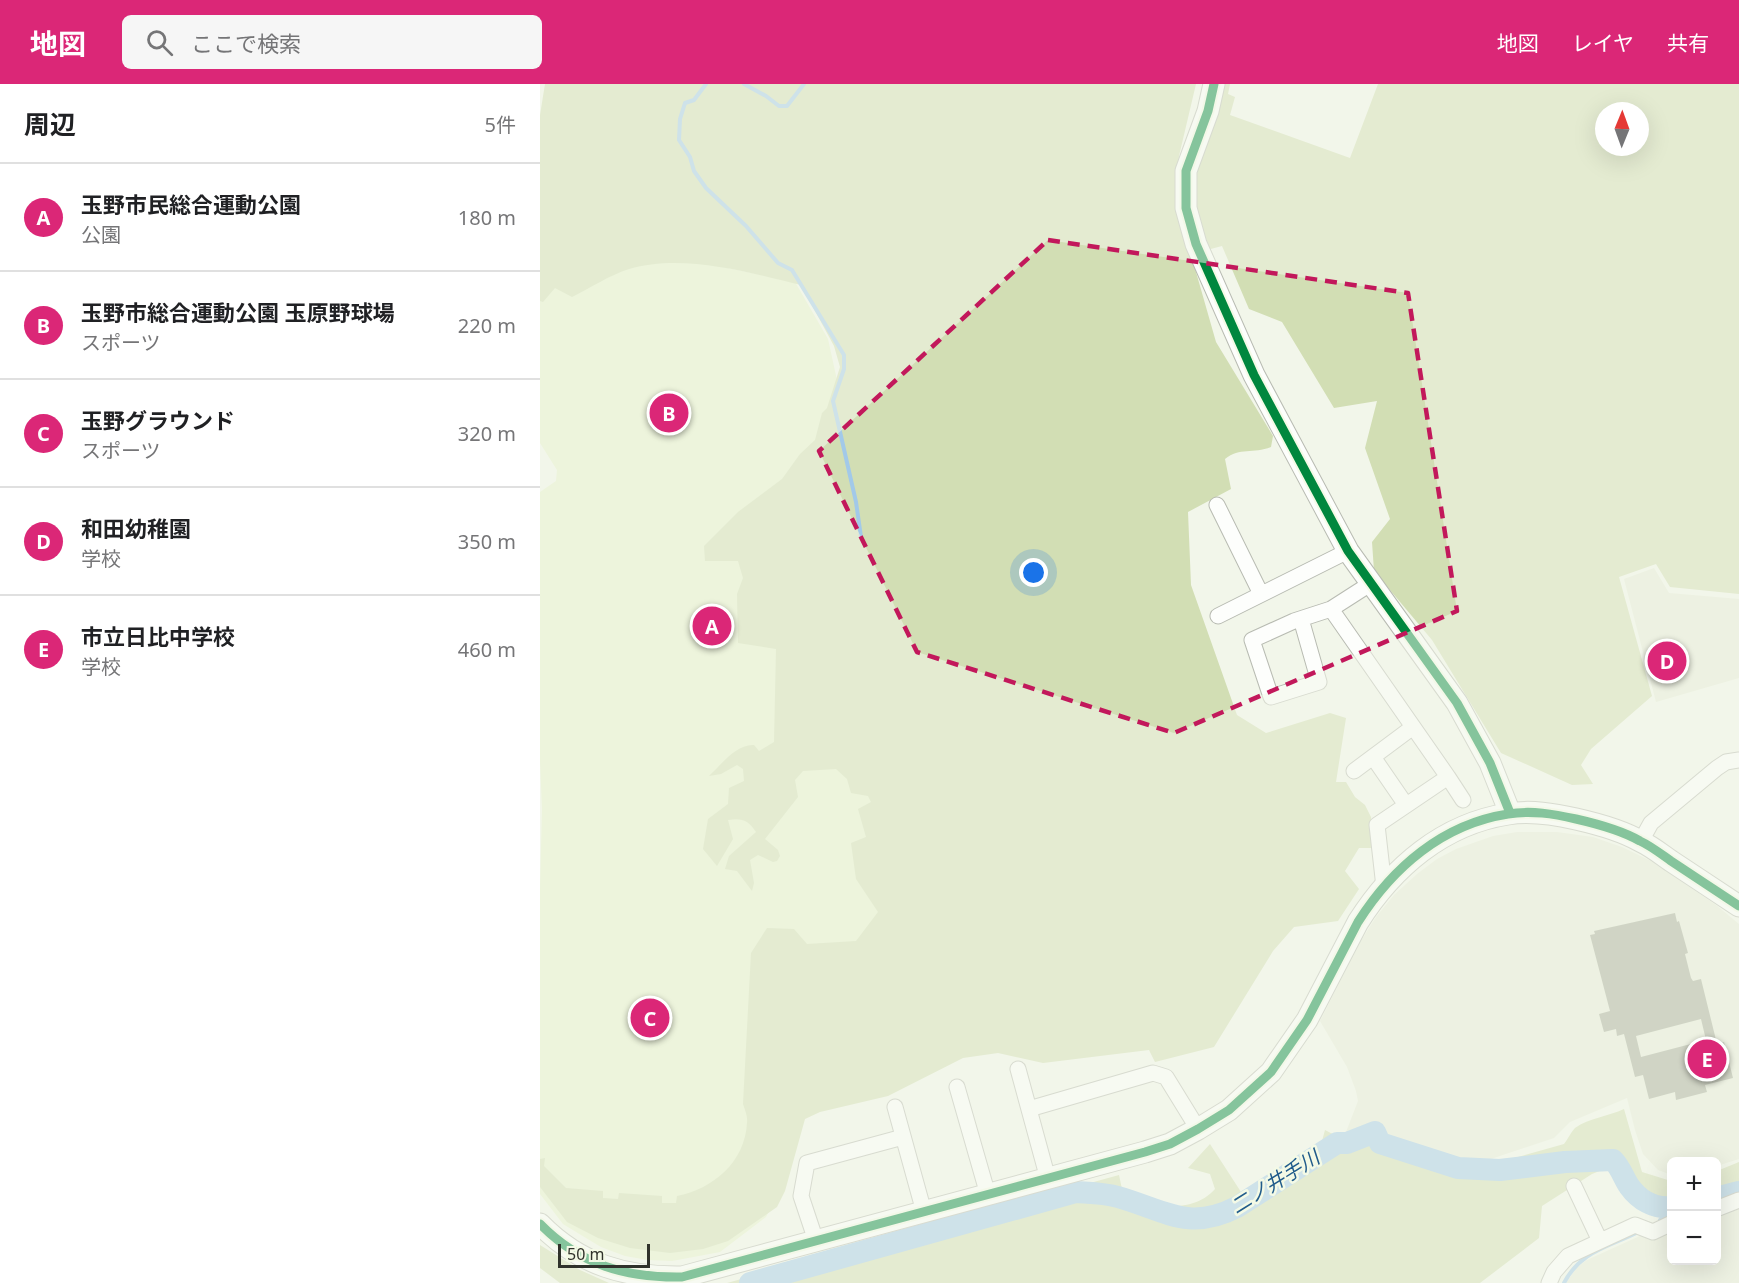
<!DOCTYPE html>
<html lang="ja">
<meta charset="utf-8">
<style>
:root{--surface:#fff;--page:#f6f6f6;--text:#202124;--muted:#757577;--line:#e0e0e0;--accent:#db2777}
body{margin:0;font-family:"Noto Sans","Noto Sans JP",sans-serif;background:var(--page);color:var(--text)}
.controls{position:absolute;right:18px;bottom:18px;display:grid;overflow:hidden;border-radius:9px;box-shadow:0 6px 24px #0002}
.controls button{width:54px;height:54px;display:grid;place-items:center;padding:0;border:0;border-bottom:2px solid var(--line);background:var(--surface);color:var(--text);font:30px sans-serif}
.compass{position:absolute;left:1055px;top:18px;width:54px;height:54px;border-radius:50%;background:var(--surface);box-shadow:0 6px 24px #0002;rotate:1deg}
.scale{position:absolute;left:18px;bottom:15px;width:92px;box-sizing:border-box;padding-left:6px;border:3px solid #30322b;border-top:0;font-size:16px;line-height:21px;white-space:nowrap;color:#30322b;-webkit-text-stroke:4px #f4fae6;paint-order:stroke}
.you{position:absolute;left:494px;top:489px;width:21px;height:21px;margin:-15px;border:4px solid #fff;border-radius:50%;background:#1a73e8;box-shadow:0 0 0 9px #1a73e833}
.badge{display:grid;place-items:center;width:39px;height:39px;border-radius:50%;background:var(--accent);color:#fff;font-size:20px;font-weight:700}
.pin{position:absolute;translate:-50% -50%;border:3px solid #fff;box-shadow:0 2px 6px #0006}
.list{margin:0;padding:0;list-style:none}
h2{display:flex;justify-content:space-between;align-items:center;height:78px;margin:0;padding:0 24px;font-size:26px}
h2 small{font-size:20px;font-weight:400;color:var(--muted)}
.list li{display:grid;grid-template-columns:39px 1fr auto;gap:18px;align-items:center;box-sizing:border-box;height:108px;padding:0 24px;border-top:2px solid var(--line)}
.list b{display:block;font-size:22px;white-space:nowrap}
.list p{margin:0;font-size:20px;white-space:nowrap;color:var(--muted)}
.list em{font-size:20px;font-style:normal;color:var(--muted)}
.icon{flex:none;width:33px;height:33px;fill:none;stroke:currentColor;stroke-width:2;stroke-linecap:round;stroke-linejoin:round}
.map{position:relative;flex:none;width:1199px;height:1199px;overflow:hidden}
header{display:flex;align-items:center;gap:36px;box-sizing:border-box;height:84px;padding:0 30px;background:var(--accent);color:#fff}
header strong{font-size:28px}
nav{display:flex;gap:33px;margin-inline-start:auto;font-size:21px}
.search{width:420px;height:54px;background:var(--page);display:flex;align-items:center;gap:15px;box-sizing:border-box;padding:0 21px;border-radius:9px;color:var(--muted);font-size:22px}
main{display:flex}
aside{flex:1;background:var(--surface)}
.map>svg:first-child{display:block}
.built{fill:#e6ecd9}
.green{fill:#e6f1cc}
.forest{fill:#d2deb4;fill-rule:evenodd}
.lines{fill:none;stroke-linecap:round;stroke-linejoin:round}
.stream{stroke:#a2c9e9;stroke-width:4}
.river{stroke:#a2c9e9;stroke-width:22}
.building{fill:#a7ac9a;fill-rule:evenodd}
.street-casing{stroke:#b8bbb2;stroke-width:17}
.secondary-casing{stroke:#b8bbb2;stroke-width:23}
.street{stroke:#fdfefc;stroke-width:15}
.secondary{stroke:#fdfefc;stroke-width:21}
.cycleway-casing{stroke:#f4fae6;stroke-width:13}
.cycleway{stroke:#00873e;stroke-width:9}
.marked{fill:none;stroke:#c2185b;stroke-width:4.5;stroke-dasharray:12 8;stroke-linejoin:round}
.labels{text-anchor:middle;stroke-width:5;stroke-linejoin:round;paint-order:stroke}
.water-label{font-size:20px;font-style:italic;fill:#215c8b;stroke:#f4fae6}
</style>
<header>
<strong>地図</strong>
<div class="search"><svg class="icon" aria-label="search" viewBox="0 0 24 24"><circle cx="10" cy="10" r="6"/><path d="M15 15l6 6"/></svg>ここで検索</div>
<nav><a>地図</a><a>レイヤ</a><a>共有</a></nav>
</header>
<main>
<aside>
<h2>周辺<small>5件</small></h2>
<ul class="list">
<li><span class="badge">A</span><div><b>玉野市民総合運動公園</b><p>公園</p></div><em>180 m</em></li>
<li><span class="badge">B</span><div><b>玉野市総合運動公園 玉原野球場</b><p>スポーツ</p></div><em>220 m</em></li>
<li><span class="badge">C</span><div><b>玉野グラウンド</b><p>スポーツ</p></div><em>320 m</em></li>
<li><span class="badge">D</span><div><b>和田幼稚園</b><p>学校</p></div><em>350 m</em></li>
<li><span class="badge">E</span><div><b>市立日比中学校</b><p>学校</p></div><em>460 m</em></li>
</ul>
</aside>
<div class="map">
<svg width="1199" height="1199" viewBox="0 0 1199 1199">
<rect width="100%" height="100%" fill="#f2f6ea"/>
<path class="built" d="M 1114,484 L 1129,509 L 1199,515 L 1199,594 L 1116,618 L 1084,495 Z
M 977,748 L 1017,748 L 1053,753 L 1082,763 L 1113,778 L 1176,821 L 1199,840 L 1199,1075 L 1177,1082 L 1176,1078 L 1132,1078 L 1131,1091 L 1118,1086 L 1103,1070 L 1095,1046 L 1087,1014 L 1030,1038 L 1014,1054 L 936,1080 L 841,1049 L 841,1043 L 808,1054 L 806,1048 L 818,1017 L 816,1007 L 807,983 L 780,937 L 819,860 L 836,833 L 854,811 L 877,790 L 897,775 L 916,765 L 953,752 Z
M 1199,1124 L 1199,1199 L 1026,1199 L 1037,1183 L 1047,1176 L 1102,1151 L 1131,1145 L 1132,1176 L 1176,1176 L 1177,1129 Z"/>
<path class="green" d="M 0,145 L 255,198 L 288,255 L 300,310 L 343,865 L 271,878 L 246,1093 L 226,1133 L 180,1168 L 132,1177 L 108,1176 L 85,1172 L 61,1163 L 41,1151 L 23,1140 L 0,1110 L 0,805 L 2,725 L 0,677 L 0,408 L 16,397 L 17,386 L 0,359 Z"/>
<path class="forest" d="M 5,0 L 656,0 L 639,72 L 637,100 L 652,174 L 676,258 L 733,352 L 731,363 C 713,370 700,363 685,375 L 691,405 L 648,428 L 651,501 L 697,631 L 726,649 L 790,629 L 806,634 L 796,698 L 806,698 L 815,713 L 825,721 L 831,733 L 833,764 L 819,764 L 805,787 L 819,805 L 798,837 L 754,843 L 733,867 L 674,963 L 615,978 L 609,966 L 503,979 L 458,969 L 423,974 L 348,1012 L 280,1028 L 265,1035 L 245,1107 L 237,1123 L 188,1157 L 163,1165 L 130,1169 L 90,1164 L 58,1154 L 27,1138 L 0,1103 L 0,1075 L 5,1074 L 4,1082 L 26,1104 L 63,1107 L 63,1114 L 78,1115 L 79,1109 L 122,1112 L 122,1119 L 136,1119 L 137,1112 C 173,1105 205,1078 207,1039 C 208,1033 205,1026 203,1020 L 211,869 L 227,844 L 254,845 L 267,860 L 316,857 L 338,828 L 316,795 L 311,759 L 326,753 L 318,725 L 331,718 L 328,712 L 311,709 L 307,695 L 296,685 L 263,687 L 255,696 L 258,713 L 225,755 L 238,766 L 240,772 L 237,777 L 233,778 L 218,771 L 210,776 L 214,799 L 212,807 L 197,787 L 185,785 L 189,772 L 216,748 C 208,736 202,734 188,736 L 193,755 L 177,782 L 163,765 L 168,735 L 188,720 L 189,704 L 204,697 L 203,685 L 197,681 L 181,690 L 169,692 C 181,681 196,660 214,661 L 219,667 L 234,658 L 236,565 L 198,559 L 197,510 L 203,494 L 198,477 L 165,477 L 164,462 L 198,428 L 242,395 L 260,370 L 275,356 L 282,329 L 287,324 L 300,283 L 294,262 L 261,201 C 208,188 142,169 89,185 C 70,191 50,204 32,213 L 15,204 L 3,218 L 0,217 L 0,31 Z
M 682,0 L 690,0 L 688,10 L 695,13 L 690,31 L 810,74 L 838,0 L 1199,0 L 1199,510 L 1130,503 L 1116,480 L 1079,493 L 1112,612 L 1051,665 L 1041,681 L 1053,700 L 1032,701 L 961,669 L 892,556 L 834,487 L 832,458 L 850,435 L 825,364 L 837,317 L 794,324 L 742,238 L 709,225 L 682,162 L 667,166 C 664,152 658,136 656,121 C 653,80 670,39 682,0 ZM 1064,27 L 1100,27 L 1100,63 L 1064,63 Z
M 1084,1025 L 1102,1088 L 1131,1097 L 1131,1117 L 1112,1116 L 1095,1100 L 1082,1078 L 1052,1090 L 1002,1122 L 999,1154 L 940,1199 L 187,1199 L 579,1091 L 585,1119 C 615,1122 653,1130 675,1105 L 670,1090 L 648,1084 L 670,1060 L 701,1108 L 782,1057 L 785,1046 L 802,1055 L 830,1059 L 918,1090 L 1024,1060 C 1028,1055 1031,1048 1035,1044 C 1049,1034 1069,1032 1084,1025 Z
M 1199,1078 L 1199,1101 L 1177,1107 L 1177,1087 Z
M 0,1161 L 40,1186 L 69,1199 L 20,1199 L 0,1184 Z"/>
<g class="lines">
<path class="stream" d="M 166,0 L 154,16 L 145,19 L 140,35 L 139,56 L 150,73 L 154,87 L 166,104 L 206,142 L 238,179 L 252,186 L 304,271 L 304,285 L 293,317 L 316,418 L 321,453
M 204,0 L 226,12 L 239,22 L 247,22 L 264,0
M 1120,1136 L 1132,1129
M 1024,1199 C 1041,1166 1070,1163 1100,1147"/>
<path class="river" d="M 1176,1114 L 1199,1108
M 210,1199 L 536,1108 C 550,1109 564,1109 578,1113 C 624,1126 649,1148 697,1123 L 797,1059 L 807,1059 L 835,1048 L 840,1059 L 918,1084 L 960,1086 L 1025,1078 L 1073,1076 C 1081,1084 1083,1093 1089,1102 C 1099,1116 1114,1125 1132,1123"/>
</g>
<path class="building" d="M 1135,829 L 1137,838 L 1139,837 L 1148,869 L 1145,870 L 1151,894 L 1153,897 L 1161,895 L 1177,960 L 1184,958 L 1193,994 L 1165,1001 L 1167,1008 L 1136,1016 L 1135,1008 L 1109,1015 L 1103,991 L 1095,993 L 1084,950 L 1077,952 L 1076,945 L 1064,948 L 1059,930 L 1070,927 L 1050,851 L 1055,850 L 1054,847 ZM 1161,935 L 1166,956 L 1101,973 L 1096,952 Z"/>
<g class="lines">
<defs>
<path id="street" d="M 677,421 L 721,510
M 830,500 L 791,525 L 908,693
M 678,532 L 808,467
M 761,535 L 779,598 L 731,613 L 712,556 L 754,537 L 791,525
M 833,673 L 866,721
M 814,687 L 873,643
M 1101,757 L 1111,739 L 1177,684 L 1186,678 L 1199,676
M 844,803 L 837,741 L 908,693 L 923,716
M 478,985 L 508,1095
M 417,1003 L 448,1111
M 355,1023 L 384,1128
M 489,1025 L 613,989 L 626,993 L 658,1045
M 1034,1102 L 1060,1157
M 1176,1125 L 1199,1116
M 276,1157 L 261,1112 L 267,1079 L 363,1053
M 1009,1199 L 1014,1188 L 1028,1172 L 1095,1141 L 1113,1148 L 1132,1139"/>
<path id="secondary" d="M 674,0 L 668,27 L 646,87 L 646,124 L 656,160 L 714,291 L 808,467 L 917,619 L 950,679 L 970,729
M 0,1140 C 40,1181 86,1194 142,1193 L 605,1068 L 630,1060 L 658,1045 L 689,1026 L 731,988 L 767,936 L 818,838 C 853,783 903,740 968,730 C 991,726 1014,730 1036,735 C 1058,740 1081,746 1100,757 C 1111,762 1121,770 1131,777 C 1154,792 1176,807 1199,822"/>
</defs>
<use href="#street" class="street-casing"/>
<use href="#secondary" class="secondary-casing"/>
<use href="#street" class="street"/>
<use href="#secondary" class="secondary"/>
<defs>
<path id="cycleway" d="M 674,0 L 668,27 L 646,87 L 646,124 L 656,160 L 714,291 L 808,467 L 917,619 L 950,679 L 970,729
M 0,1140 C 40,1181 86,1194 142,1193 L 605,1068 L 630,1060 L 658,1045 L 689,1026 L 731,988 L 767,936 L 818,838 C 853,783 903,740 968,730 C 991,726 1014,730 1036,735 C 1058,740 1081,746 1100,757 C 1111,762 1121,770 1131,777 C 1154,792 1176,807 1199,822"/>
</defs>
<use href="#cycleway" class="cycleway-casing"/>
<use href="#cycleway" class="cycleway"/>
</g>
<path d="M0 0H1199V1199H0ZM 508,156 L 868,209 L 917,527 L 634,649 L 377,568 L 279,367 Z" fill="#f2f6ea" fill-opacity=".55" fill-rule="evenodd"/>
<path class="marked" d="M 508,156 L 868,209 L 917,527 L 634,649 L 377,568 L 279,367 Z"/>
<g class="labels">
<g class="water-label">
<text transform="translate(735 1098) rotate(-32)" y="7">二ノ井手川</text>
</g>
</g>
</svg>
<div class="controls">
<button>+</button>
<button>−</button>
</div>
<svg class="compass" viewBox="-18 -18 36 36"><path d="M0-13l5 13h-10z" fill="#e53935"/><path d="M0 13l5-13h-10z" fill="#757577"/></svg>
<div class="scale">50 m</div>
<div class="you"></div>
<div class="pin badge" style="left:172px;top:542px">A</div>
<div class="pin badge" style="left:129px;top:329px">B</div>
<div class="pin badge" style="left:110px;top:934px">C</div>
<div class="pin badge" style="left:1127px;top:577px">D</div>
<div class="pin badge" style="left:1167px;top:975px">E</div>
</div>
</main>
